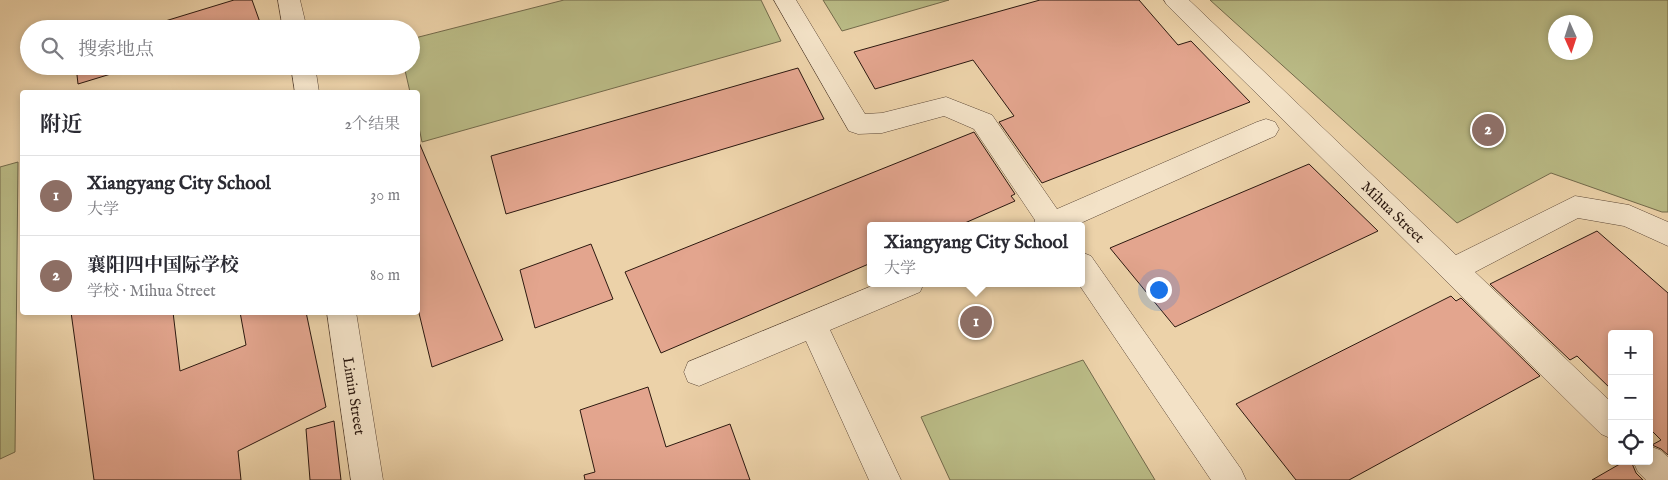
<!DOCTYPE html>
<html lang="zh">
<meta charset="utf-8">
<style>
:root{--surface:#fff;--page:#f7f7f7;--text:#2b2b33;--muted:#7c7c81;--line:#e1e1e2;--accent:#8f2418}
body{margin:0;font-family:"IM FELL English","Noto Serif SC",serif;background:var(--page);color:var(--text)}
.controls{position:absolute;right:15px;bottom:15px;display:grid;overflow:hidden;border-radius:5px;box-shadow:0 2px 8px #0003}
.controls button{width:45px;height:45px;display:grid;place-items:center;padding:0;border:0;border-bottom:1px solid var(--line);background:var(--surface);color:var(--text);font:25px sans-serif}
.compass{position:absolute;left:1548px;top:15px;width:45px;height:45px;border-radius:50%;background:var(--surface);box-shadow:0 2px 8px #0003;rotate:177deg}
.you{position:absolute;left:1158px;top:289px;width:18px;height:18px;margin:-12px;border:4px solid #fff;border-radius:50%;background:#1a73e8;box-shadow:0 0 0 8px #1a73e833}
.badge{display:grid;place-items:center;width:32px;height:32px;border-radius:50%;background:var(--accent);color:#fff;font-size:16px;font-weight:700}
.pin{position:absolute;translate:-50% -50%;border:2px solid #fff;box-shadow:0 1px 5px #0006}
.popup{position:absolute;left:867px;top:222px;width:218px;height:65px;box-sizing:border-box;display:grid;place-content:center;border-radius:5px;background:var(--surface);filter:drop-shadow(0 1px 4px #0005);font-size:16px;white-space:nowrap;color:var(--muted)}
.popup b{font-size:19px;color:var(--text)}
.popup::after{content:'';position:absolute;left:50%;top:100%;margin-left:-10px;border:10px solid transparent;border-top-color:var(--surface)}
.list{margin:0;padding:0;list-style:none}
h2{display:flex;justify-content:space-between;align-items:center;height:65px;margin:0;padding:0 20px;font-size:21px}
h2 small{font-size:16px;font-weight:400;color:var(--muted)}
.list li{display:grid;grid-template-columns:32px 1fr auto;gap:15px;align-items:center;box-sizing:border-box;height:80px;padding:0 20px;border-top:1px solid var(--line)}
.list b{display:block;font-size:19px;white-space:nowrap}
.list p{margin:0;font-size:16px;white-space:nowrap;color:var(--muted)}
.list em{font-size:16px;font-style:normal;color:var(--muted)}
.icon{flex:none;width:28px;height:28px;fill:none;stroke:currentColor;stroke-width:2;stroke-linecap:round;stroke-linejoin:round}
.map{position:relative;flex:none;width:1668px;height:480px;overflow:hidden}
.search{position:absolute;background:var(--surface);box-shadow:0 2px 8px #0003;left:20px;top:20px;width:400px;height:55px;display:flex;align-items:center;gap:12px;box-sizing:border-box;padding:0 18px;border-radius:28px;color:var(--muted);font-size:19px}
.panel{position:absolute;background:var(--surface);box-shadow:0 2px 8px #0003;left:20px;top:90px;width:400px;height:225px;border-radius:5px}
.map>svg:first-child{display:block}
.green{fill:#babb86;stroke:#736a4b;fill-rule:evenodd}
.building{fill:#e3a58e;stroke:#2c1910}
.lines{fill:none;stroke-linecap:round;stroke-linejoin:round}
.minor-casing{stroke:#5c4736;stroke-width:1}
.minor{fill:#f3e2c7;fill-rule:evenodd}
.labels{text-anchor:middle;stroke-width:4;stroke-linejoin:round;paint-order:stroke}
.street-label{font-size:15px;fill:#2c1910;stroke:#f3e2c7}
</style>
<div class="map">
<svg width="1668" height="480" viewBox="0 0 1668 480">
<rect width="100%" height="100%" fill="#ecd2a9"/>
<filter id="stains"><feTurbulence type="fractalNoise" baseFrequency=".004" numOctaves="4"/><feColorMatrix values="0 0 0 0 .2 0 0 0 0 .09 0 0 0 0 .02 0 0 0 .5 -.17"/></filter>
<radialGradient id="worn" r=".72"><stop offset=".6" stop-color="#630" stop-opacity="0"/><stop offset="1" stop-color="#630" stop-opacity=".3"/></radialGradient>
<path class="green" d="M 564,0 L 761,0 L 781,41 L 422,142 L 418,123 L 418,92 L 410,92 L 404,66 L 411,66 L 411,39 Z
M 823,0 L 949,0 L 842,31 Z
M 1210,0 L 1668,0 L 1668,212 L 1662,212 L 1551,173 L 1457,223 ZM 1556,22 L 1586,22 L 1586,52 L 1556,52 Z
M 18,162 L 15,452 L 0,459 L 0,167 Z
M 1083,360 L 1155,480 L 950,480 L 921,417 Z"/>
<path class="building" d="M 234,0 L 252,0 L 262,28 L 139,29 Z
M 1040,0 L 1139,0 L 1178,45 L 1191,41 L 1250,102 L 1042,183 L 999,122 L 1014,116 L 973,60 L 875,89 L 854,52 Z
M 76,66 L 137,66 L 78,84 Z
M 798,68 L 824,119 L 506,214 L 491,156 Z
M 974,132 L 1015,194 L 1011,196 L 1015,201 L 958,226 L 871,226 L 871,263 L 661,353 L 625,272 Z
M 418,140 L 503,340 L 432,367 L 418,309 Z
M 1309,164 L 1378,231 L 1175,327 L 1110,248 Z
M 1597,231 L 1668,293 L 1668,455 L 1661,449 L 1652,445 L 1661,440 L 1649,428 L 1649,334 L 1612,334 L 1612,390 L 1577,356 L 1570,360 L 1490,284 Z
M 591,244 L 613,299 L 535,328 L 520,270 Z
M 1451,296 L 1456,301 L 1461,298 L 1540,376 L 1349,480 L 1296,480 L 1236,404 Z
M 71,312 L 173,312 L 180,371 L 246,345 L 240,312 L 306,312 L 326,407 L 238,451 L 241,480 L 94,480 Z
M 648,387 L 666,447 L 730,424 L 750,480 L 585,480 L 584,475 L 595,472 L 580,410 Z
M 334,421 L 341,480 L 310,480 L 306,429 Z
M 1625,461 L 1631,461 L 1636,473 L 1643,480 L 1592,480 Z"/>
<g class="lines">
<defs>
<path id="minor" d="M 278,0 L 300,0 L 307,29 L 283,29 Z
M 774,0 L 796,0 L 865,114 L 882,113 L 946,97 L 992,115 L 1057,209 L 1257,122 L 1266,119 L 1275,122 L 1279,129 L 1275,136 L 1074,226 L 1033,226 L 1035,220 L 974,129 L 944,116 L 882,133 L 858,134 L 849,131 Z
M 1164,0 L 1189,0 L 1456,255 L 1575,196 L 1629,205 L 1668,222 L 1668,246 L 1624,226 L 1578,218 L 1475,272 L 1612,403 L 1612,439 L 1601,434 L 1167,5 Z
M 291,66 L 315,66 L 319,92 L 295,92 Z
M 1081,252 L 1091,256 L 1241,469 L 1246,480 L 1211,480 L 1078,283 L 1081,283 Z
M 879,283 L 924,283 L 920,292 L 830,330 L 901,480 L 869,480 L 806,341 L 699,386 L 688,382 L 684,372 L 688,362 Z
M 327,312 L 356,312 L 383,480 L 351,480 Z
M 1649,446 L 1660,450 L 1668,457 L 1668,480 L 1646,480 L 1638,472 L 1633,461 L 1649,461 Z"/>
</defs>
<use href="#minor" class="minor-casing"/>
<use href="#minor" class="minor"/>
</g>
<g class="labels">
<g class="street-label">
<text transform="translate(1393 212) rotate(44)" y="5">Mihua Street</text>
<text transform="translate(354 396) rotate(81)" y="5">Limin Street</text>
</g>
</g>
<rect width="100%" height="100%" filter="url(#stains)"/>
<rect width="100%" height="100%" fill="url(#worn)"/>
</svg>
<div class="controls">
<button>+</button>
<button>−</button>
<button><svg class="icon" aria-label="locate" viewBox="0 0 24 24"><circle cx="12" cy="12" r="6"/><path d="M12 2v4M12 18v4M2 12h4M18 12h4"/></svg></button>
</div>
<svg class="compass" viewBox="-18 -18 36 36"><path d="M0-13l5 13h-10z" fill="#e53935"/><path d="M0 13l5-13h-10z" fill="#7c7c81"/></svg>
<div class="you"></div>
<div class="pin badge" style="left:976px;top:322px;background:#8d6e63">1</div>
<div class="popup"><b>Xiangyang City School</b>大学</div>
<div class="pin badge" style="left:1488px;top:130px;background:#8d6e63">2</div>
<div class="search"><svg class="icon" aria-label="search" viewBox="0 0 24 24"><circle cx="10" cy="10" r="6"/><path d="M15 15l6 6"/></svg>搜索地点</div>
<section class="panel">
<h2>附近<small>2个结果</small></h2>
<ul class="list">
<li><span class="badge" style="background:#8d6e63">1</span><div><b>Xiangyang City School</b><p>大学</p></div><em>30 m</em></li>
<li><span class="badge" style="background:#8d6e63">2</span><div><b>襄阳四中国际学校</b><p>学校 · Mihua Street</p></div><em>80 m</em></li>
</ul>
</section>
</div>
